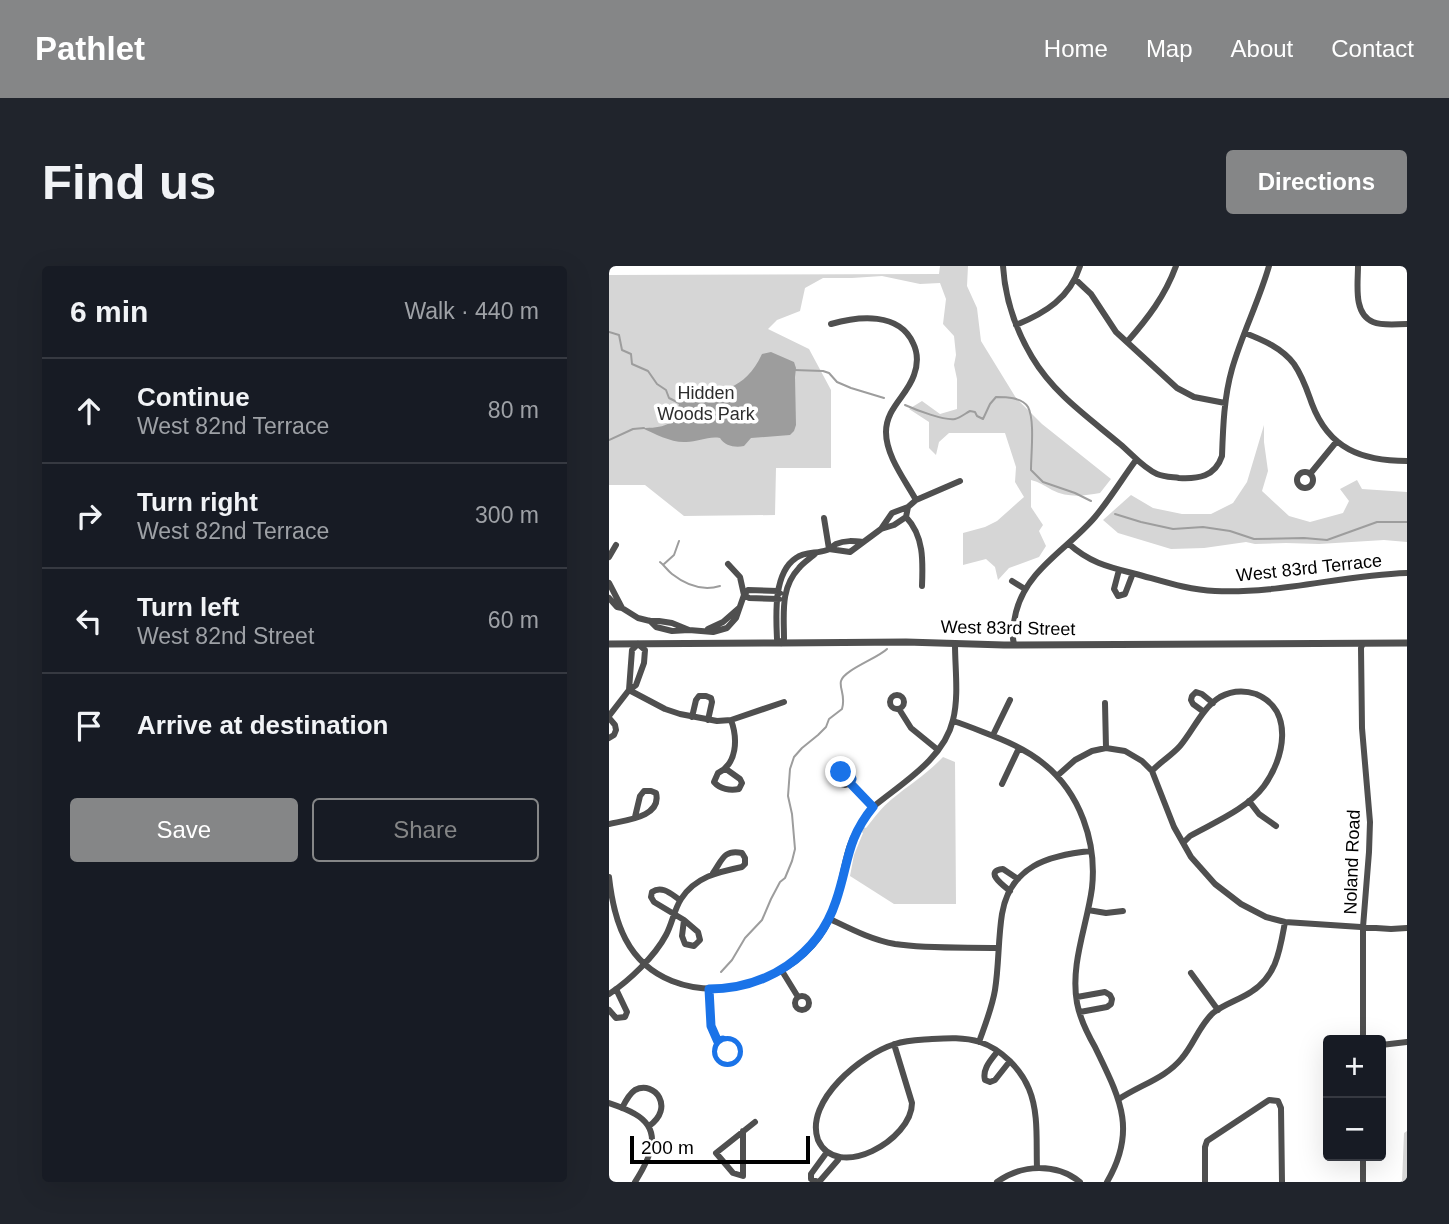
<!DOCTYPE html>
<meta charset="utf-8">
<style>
:root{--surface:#171b24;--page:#20242c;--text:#f1f3f6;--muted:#9ea1a6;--line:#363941;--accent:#858687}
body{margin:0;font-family:Helvetica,sans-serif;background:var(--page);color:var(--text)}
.controls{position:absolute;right:21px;bottom:21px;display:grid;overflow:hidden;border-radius:7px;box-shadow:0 7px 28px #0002}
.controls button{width:63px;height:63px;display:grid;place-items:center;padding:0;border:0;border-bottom:2px solid var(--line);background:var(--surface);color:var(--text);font:35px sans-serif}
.scale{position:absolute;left:21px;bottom:18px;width:180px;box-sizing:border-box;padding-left:7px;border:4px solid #000;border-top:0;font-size:19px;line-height:24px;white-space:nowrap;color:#000;-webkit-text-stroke:5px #fff;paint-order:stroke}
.stop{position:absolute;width:21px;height:21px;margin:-16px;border:5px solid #1a73e8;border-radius:50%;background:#fff}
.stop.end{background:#1a73e8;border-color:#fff;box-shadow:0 2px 7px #0008}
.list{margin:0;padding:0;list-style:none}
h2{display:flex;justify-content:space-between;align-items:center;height:91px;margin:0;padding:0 28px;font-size:30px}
h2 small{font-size:23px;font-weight:400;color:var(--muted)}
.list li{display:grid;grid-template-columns:46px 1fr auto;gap:21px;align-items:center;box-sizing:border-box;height:105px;padding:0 28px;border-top:2px solid var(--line)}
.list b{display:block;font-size:26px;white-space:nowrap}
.list p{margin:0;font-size:23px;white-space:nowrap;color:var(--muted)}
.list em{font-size:23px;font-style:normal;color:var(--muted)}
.actions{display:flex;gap:14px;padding:21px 28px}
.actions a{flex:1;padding:16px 0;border:2px solid var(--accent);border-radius:7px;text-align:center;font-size:24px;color:var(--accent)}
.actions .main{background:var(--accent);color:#fff}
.icon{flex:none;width:38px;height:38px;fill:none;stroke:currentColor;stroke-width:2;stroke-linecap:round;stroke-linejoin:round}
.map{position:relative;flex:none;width:798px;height:916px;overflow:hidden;border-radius:7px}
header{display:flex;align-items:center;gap:42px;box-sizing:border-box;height:98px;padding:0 35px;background:var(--accent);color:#fff}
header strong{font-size:33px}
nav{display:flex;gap:38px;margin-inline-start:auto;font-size:24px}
.intro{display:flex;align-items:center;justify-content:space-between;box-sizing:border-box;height:168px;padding:0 42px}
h1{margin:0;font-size:49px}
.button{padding:18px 32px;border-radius:7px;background:var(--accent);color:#fff;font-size:24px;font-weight:700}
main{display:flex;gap:42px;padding:0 42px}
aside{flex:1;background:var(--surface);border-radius:7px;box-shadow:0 7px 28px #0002}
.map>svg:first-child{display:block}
.green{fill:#d6d6d6}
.water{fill:#9d9d9d}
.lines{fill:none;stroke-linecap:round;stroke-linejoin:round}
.stream{stroke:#9d9d9d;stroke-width:2}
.minor{stroke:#4f4f4f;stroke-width:6}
.tertiary{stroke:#4f4f4f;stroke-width:7}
.route{stroke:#1a73e8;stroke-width:9}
.labels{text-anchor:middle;stroke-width:7;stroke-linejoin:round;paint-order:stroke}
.park-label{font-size:18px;fill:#2d2d2d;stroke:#fff}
.street-label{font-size:18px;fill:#000;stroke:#fff}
</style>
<header>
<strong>Pathlet</strong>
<nav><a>Home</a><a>Map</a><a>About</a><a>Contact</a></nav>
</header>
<div class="intro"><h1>Find us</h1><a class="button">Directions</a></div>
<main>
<aside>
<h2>6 min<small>Walk · 440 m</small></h2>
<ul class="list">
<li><svg class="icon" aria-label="ahead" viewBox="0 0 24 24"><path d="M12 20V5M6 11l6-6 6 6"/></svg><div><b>Continue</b><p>West 82nd Terrace</p></div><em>80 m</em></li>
<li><svg class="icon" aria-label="right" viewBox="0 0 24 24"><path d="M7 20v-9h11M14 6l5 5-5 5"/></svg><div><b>Turn right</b><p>West 82nd Terrace</p></div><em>300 m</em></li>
<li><svg class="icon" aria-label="left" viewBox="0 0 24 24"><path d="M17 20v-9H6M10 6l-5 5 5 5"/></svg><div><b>Turn left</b><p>West 82nd Street</p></div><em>60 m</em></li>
<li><svg class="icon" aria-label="arrive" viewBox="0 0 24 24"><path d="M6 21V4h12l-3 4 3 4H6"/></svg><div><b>Arrive at destination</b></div></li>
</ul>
<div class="actions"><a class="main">Save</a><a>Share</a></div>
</aside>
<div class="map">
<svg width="798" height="916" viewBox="0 0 798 916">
<rect width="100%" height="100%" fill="#fff"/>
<path class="green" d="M 331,0 L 359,0 L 358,20 L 368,42 L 372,75 L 407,132 L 433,158 L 502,213 L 491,227 C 474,230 459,232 443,224 C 436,220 430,216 422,214 L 422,241 L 434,259 L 430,265 L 437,280 L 430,291 L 400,302 L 389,314 L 386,301 L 377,293 L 354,299 L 354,267 L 376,261 L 388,255 L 415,231 L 406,216 L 407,201 L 396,167 L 340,167 L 330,176 L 327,189 L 320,182 L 320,156 L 300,143 L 313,135 L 331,148 L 348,143 L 348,113 L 345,99 L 347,89 L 345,70 L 334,58 L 337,33 L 331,17 L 311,18 L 273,10 L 243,12 L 214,12 L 196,22 L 191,45 L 168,54 L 159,63 L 200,83 L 222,124 L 222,202 L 167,202 L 166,249 L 75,250 L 36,219 L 0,219 L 0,9 L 330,8 Z
M 655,159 L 655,176 L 659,205 L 653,225 L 680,250 L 701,256 L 734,247 L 740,235 L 731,223 L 748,214 L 753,223 L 798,226 L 798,276 L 775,274 L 710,278 L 677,277 L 646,278 L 637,276 L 595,282 L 562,283 L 509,267 L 494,254 L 522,229 L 544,242 L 573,248 L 602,248 L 624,237 L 638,216 Z
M 334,491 L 346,496 L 347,638 L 285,638 L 241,610 L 245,589 L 254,567 L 251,565 L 254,561 L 257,562 C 265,552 273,541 283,533 C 300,519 319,507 334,491 Z
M 798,865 L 798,916 L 793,916 L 795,867 Z"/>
<path class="water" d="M 162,86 L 185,96 L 187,102 L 186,111 L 187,159 L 185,165 L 181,169 L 142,172 L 135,180 C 126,182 116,180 111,172 C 99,170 89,176 77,176 C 63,177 46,168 33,162 C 53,162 68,160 70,137 L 75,134 C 112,124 135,126 153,88 Z"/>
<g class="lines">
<path class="stream" d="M 0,66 L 10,69 L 13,84 L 22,88 L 23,98 L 39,105 L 48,118 L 57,124 L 60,132 L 72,138
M 185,104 L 214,105 L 220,107 L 228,116 L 242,122 L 275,132
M 296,139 C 307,144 336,155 346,153 C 351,152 357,147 361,145 L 366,146 L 368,150 L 374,153 L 381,138 L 387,131 C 396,131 413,131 419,141 C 426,154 422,187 422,204 L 434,216 L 466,227 L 482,235
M 0,174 L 24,163 L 35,162
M 506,248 L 532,256 L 564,263 L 594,261 L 621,265 L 645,273 L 695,272 L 718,274 L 768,256 L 798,256
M 51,296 C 56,300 58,304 63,308 C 77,319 94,325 111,320
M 55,298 L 65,289 L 70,275
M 112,706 L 123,694 L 136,672 L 153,654 L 162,633 L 171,616 L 176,612 L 183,595 L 186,583 L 183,548 L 179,530 L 181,503 L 185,491 L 193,482 L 209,469 L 217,461 L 220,453 L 233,443 C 237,430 230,422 232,415 C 235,404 269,392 278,383"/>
<path class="minor" d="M 394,0 C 396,32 407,64 423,91 C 445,128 479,151 511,178 C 523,188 534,202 548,208 C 555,211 563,211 570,212 C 589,213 606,211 613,190 C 614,161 615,131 623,103 C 633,68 650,35 660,0
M 749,0 C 749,18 744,48 764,56 C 774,60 787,58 798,58
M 466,13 L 482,28 L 507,66 L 568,122 L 585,131 L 616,137
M 222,58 C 250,50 290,46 304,77 C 309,87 309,98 305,109 C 298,130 277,142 277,166 C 277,190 296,214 307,234
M 407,59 C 436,47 461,32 471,0
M 636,67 C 654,74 673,82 685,98 C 694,111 698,124 703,138 C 720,183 753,195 798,195
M 518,76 C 539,52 556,30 567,0
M688 214a8 8 0 1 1 16 0a8 8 0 1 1-16 0Z
M 701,208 L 728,175
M 297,251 C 315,270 314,295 313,320
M 297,251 L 299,241 L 307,234 L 351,215
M 215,252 L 220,283
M 272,263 L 283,247 L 299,241
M 460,278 C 481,297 500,301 527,308 C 553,315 579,324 606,325 C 671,328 733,309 798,307
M 220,283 L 241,286 L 272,263 L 285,259 L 297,251
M 0,291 L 7,279
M 510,304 L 505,323 L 509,330 L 516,328 L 524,307
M 403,315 L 416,323
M 0,317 L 13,342
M 135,329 L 139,324 L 169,325 L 171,327
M 135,329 L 140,332 L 170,333
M 0,332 L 8,341 L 13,342 L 29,352 L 41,355 L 50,355 L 63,357 L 80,364
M 41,355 L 47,361 L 63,365 L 80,364 L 104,366 L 118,362 L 127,352 L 135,329 L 131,311 L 119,298
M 99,363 L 114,356 L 130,342
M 172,377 L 168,373 C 167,350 164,307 187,292 C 196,285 208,288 218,284 C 225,281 221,282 227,278 C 236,274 245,275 254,276
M 172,377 L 175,373 C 175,348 171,322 190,302 C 195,296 202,292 207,287
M 754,377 L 752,382 L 753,462 L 761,556 L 760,586 L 754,661 L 754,774
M 405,378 C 402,368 405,356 407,346 C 418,303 459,283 486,251 C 501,233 513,213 527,194
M 20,424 L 56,443 L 71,448 L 108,455 L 122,454 L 175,436
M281 436a7 7 0 1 1 14 0a7 7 0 1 1-14 0Z
M 496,437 L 497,482
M 290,443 L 302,462 L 329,484
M 595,446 L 584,438 L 582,434 L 583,430 L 587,426 L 593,428 L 604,437
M 0,450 L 20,424 L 27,419 L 35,397 L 36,384 L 29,378 L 23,384 L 20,424
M 83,451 L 87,434 L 90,430 L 97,430 L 102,432 L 103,436 L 99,454
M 0,452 L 6,459 L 7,464 L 5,469 L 0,472
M 344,455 C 354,458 364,462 374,466 C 395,474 417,483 435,498 C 471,527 488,576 483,622 C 478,660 461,698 468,737 C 471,753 478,767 486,781 C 510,831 529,863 498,916
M 384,469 L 401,434
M 117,503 L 131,513 L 133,517 L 130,523 C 121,525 111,523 105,516 L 109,507 C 128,498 129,473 122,454
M229 512a7 7 0 1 1 14 0a7 7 0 1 1-14 0Z
M 543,505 C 551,496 562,490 571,480 C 584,465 593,442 611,431 C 622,425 635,424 647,428 C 686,444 675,493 655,520 C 638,543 606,556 581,570 L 574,577
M 448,510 L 466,494 L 483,485 L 497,482 L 516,485 L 533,495 L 543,505 L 565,561 L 582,591 L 606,618 L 632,638 L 657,651 L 676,656 L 782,663 L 798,662
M 241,517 L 264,541
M 393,518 L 410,482
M 640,535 L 650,548 L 667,560
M 0,558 C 17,554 53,551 47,527 L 42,525 L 35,525 L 31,530 L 26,551
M 0,611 C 5,656 18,697 63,715 C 121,738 198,708 222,650 C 231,628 233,605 240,582 C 245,567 254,553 264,541 C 293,517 335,493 344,454 C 350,430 346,403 346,378
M 401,625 C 395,620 374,605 394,603 L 409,613
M 71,634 C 62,628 53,619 43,626 L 42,631 L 45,636 L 75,654
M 479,644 L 497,647 L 514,645
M 221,653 C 242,663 263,674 286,678 C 320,683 356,681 389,682
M 75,654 L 89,666 L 91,674 L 85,680 L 76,678 L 73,670 Z
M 173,705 L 189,731
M 582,707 L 609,744
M 100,723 L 102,760 L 109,776
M 0,728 C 20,715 46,690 57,669 C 63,658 65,644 72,633 C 86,611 109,606 133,601 L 136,598 L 136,592 L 133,587 C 114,583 113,595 104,607
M186 737a7 7 0 1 1 14 0a7 7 0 1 1-14 0Z
M 468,731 L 496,726 L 501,729 L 503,733 L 502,738 L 498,741 L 471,746
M 0,744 L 7,752 L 16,751 L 18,746 L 7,723
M107 782a7 7 0 1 1 14 0a7 7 0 1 1-14 0Z
M 370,776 C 376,759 383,742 386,724 C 390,699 389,673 393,648 C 401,600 440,589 482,585
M 285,778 L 303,837 C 303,874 228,916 209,874 C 195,835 253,788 286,778 C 298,774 311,774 323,773 C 339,772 355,771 371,776 C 392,783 412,803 420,823 C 430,847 427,876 428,902
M 772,779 L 798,776
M 388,786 C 382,794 373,803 376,814 L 381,816 L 386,814 L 401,795
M 510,833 C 531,819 557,812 573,792 C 585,778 590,760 604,747 C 615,738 630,734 642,726 C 668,710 671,683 676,656
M 0,837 C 9,840 18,843 26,848 C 56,865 40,894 26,916
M 13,842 C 16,836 20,828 26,824 C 46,814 66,842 40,860
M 134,865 L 134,910 L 124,907 L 107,887 L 146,856
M 754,890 L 754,916
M 209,916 L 202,913 L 202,908 L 218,886
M 210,916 L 229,894
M 388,916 C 413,898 447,897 471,916
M 596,916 L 596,881 L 598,875 L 660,834 L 669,835 L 672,842 L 673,916"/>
<path class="tertiary" d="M 0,378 L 172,377 L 297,376 L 395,379 L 798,377"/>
</g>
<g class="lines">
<path class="route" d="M 119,786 L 121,782 L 119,777 L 114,774 L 109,776 L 102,760 L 100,723 C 157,723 209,690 227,635 C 240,597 237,574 264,541 L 241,517 L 243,513 L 241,507 L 237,505 L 232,506"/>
</g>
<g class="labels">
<g class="park-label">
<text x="97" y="133">Hidden<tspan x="97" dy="21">Woods Park</tspan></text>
</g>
<g class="street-label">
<text transform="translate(700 302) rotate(-6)" y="6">West 83rd Terrace</text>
<text transform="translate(399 362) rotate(1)" y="6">West 83rd Street</text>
<text transform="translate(743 596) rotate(-88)" y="6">Noland Road</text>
</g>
</g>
</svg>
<div class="controls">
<button>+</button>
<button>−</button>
</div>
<div class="scale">200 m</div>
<div class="stop" style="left:119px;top:786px"></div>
<div class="stop end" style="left:232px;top:506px"></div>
</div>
</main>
